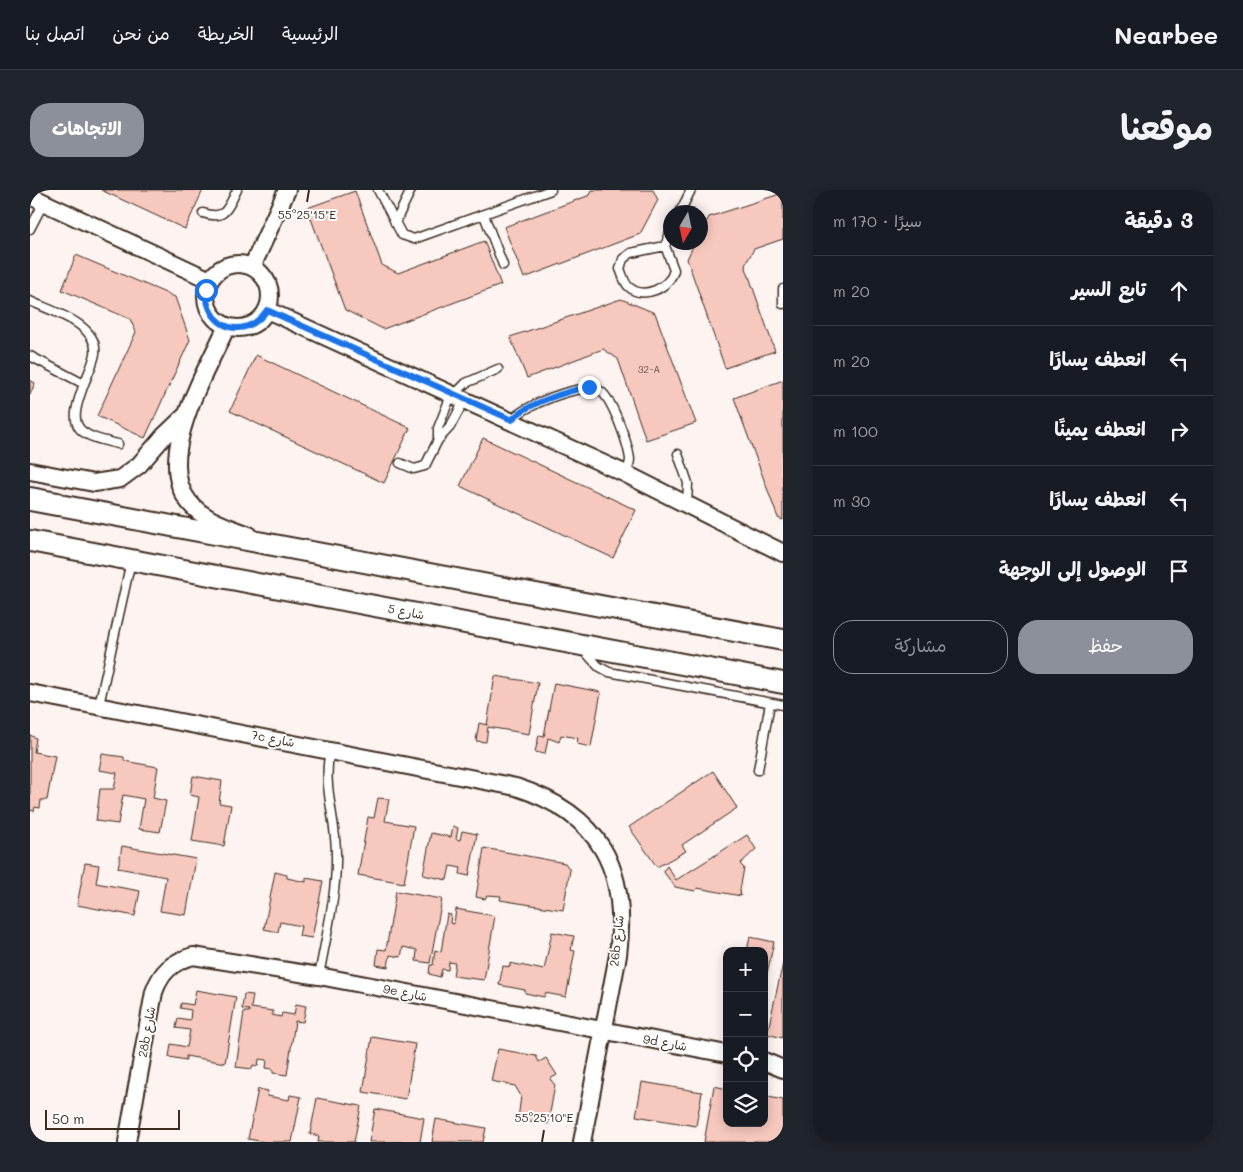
<!DOCTYPE html>
<html lang="ar">
<meta charset="utf-8">
<style>
:root{--surface:#171b24;--page:#20242c;--text:#f1f3f6;--muted:#9ea1a6;--line:#363941;--accent:#8c9099}
body{margin:0;font-family:Mali,"Playpen Sans Arabic",sans-serif;background:var(--page);color:var(--text);direction:rtl}
.controls{position:absolute;right:15px;bottom:15px;display:grid;overflow:hidden;border-radius:10px;box-shadow:0 2px 12px #0003}
.controls button{width:45px;height:45px;display:grid;place-items:center;padding:0;border:0;border-bottom:1px solid var(--line);background:var(--surface);color:var(--text);font:25px sans-serif}
.compass{position:absolute;left:633px;top:15px;width:45px;height:45px;border-radius:50%;background:var(--surface);box-shadow:0 2px 12px #0003;rotate:189deg}
.scale{position:absolute;left:15px;bottom:12px;width:135px;box-sizing:border-box;padding-left:5px;border:2px solid #3b2a1e;border-top:0;font-size:14px;line-height:18px;white-space:nowrap;color:#3b2a1e;-webkit-text-stroke:4px #fff;paint-order:stroke}
.stop{position:absolute;width:15px;height:15px;margin:-11px;border:4px solid #1a73e8;border-radius:50%;background:#fff}
.stop.end{background:#1a73e8;border-color:#fff;box-shadow:0 1px 5px #0008}
.list{margin:0;padding:0;list-style:none}
h2{display:flex;justify-content:space-between;align-items:center;height:65px;margin:0;padding:0 20px;font-size:21px}
h2 small{font-size:16px;font-weight:400;color:var(--muted)}
.list li{display:grid;grid-template-columns:32px 1fr auto;gap:15px;align-items:center;box-sizing:border-box;height:70px;padding:0 20px;border-top:1px solid var(--line)}
.list b{display:block;font-size:19px;white-space:nowrap}
.list em{font-size:16px;font-style:normal;color:var(--muted)}
.actions{display:flex;gap:10px;padding:15px 20px}
.actions a{flex:1;padding:11px 0;border:1px solid var(--accent);border-radius:20px;text-align:center;font-size:18px;color:var(--accent)}
.actions .main{background:var(--accent);color:#fff}
.icon{flex:none;width:28px;height:28px;fill:none;stroke:currentColor;stroke-width:2;stroke-linecap:round;stroke-linejoin:round}
.map{position:relative;flex:none;width:753px;height:952px;overflow:hidden;direction:ltr;border-radius:20px}
header{display:flex;align-items:center;gap:30px;box-sizing:border-box;height:70px;padding:0 25px;background:var(--surface);border-bottom:1px solid var(--line)}
header strong{font-size:24px}
nav{display:flex;gap:28px;margin-inline-start:auto;font-size:18px}
.intro{display:flex;align-items:center;justify-content:space-between;box-sizing:border-box;height:120px;padding:0 30px}
h1{margin:0;font-size:35px}
.button{padding:12px 22px;border-radius:20px;background:var(--accent);color:#fff;font-size:18px;font-weight:700}
main{display:flex;gap:30px;padding:0 30px}
aside{flex:1;background:var(--surface);border-radius:20px;box-shadow:0 2px 12px #0003}
.map>svg:first-child{display:block}
.building{fill:#f7c8be;stroke:#3b2a1e}
.lines{fill:none;stroke-linecap:round;stroke-linejoin:round}
.service-casing{stroke:#3b2a1e;stroke-width:11}
.minor-casing{stroke:#3b2a1e;stroke-width:20}
.tertiary-casing{stroke:#3b2a1e;stroke-width:24}
.secondary-casing{stroke:#3b2a1e;stroke-width:26}
.service{stroke:#fff;stroke-width:8}
.minor{stroke:#fff;stroke-width:16}
.tertiary{stroke:#fff;stroke-width:20}
.secondary{stroke:#fff;stroke-width:22}
.route{stroke:#1a73e8;stroke-width:6}
.ticks{fill:none;stroke:#3b2a1e;stroke-width:2}
.labels{text-anchor:middle;stroke-width:4;stroke-linejoin:round;paint-order:stroke}
.number-label{font-size:10px;fill:#6a5246}
.street-label{font-size:12px;fill:#3b2a1e;stroke:#fff}
.ticks-label{font-size:12px;text-anchor:middle;fill:#3b2a1e;stroke:#fff;stroke-width:4;stroke-linejoin:round;paint-order:stroke}
</style>
<header>
<strong>Nearbee</strong>
<nav><a>الرئيسية</a><a>الخريطة</a><a>من نحن</a><a>اتصل بنا</a></nav>
</header>
<div class="intro"><h1>موقعنا</h1><a class="button">الاتجاهات</a></div>
<main>
<aside>
<h2>3 دقيقة<small>سيرًا · 170 m</small></h2>
<ul class="list">
<li><svg class="icon" aria-label="ahead" viewBox="0 0 24 24"><path d="M12 20V5M6 11l6-6 6 6"/></svg><div><b>تابع السير</b></div><em>20 m</em></li>
<li><svg class="icon" aria-label="left" viewBox="0 0 24 24"><path d="M17 20v-9H6M10 6l-5 5 5 5"/></svg><div><b>انعطف يسارًا</b></div><em>20 m</em></li>
<li><svg class="icon" aria-label="right" viewBox="0 0 24 24"><path d="M7 20v-9h11M14 6l5 5-5 5"/></svg><div><b>انعطف يمينًا</b></div><em>100 m</em></li>
<li><svg class="icon" aria-label="left" viewBox="0 0 24 24"><path d="M17 20v-9H6M10 6l-5 5 5 5"/></svg><div><b>انعطف يسارًا</b></div><em>30 m</em></li>
<li><svg class="icon" aria-label="arrive" viewBox="0 0 24 24"><path d="M6 21V4h12l-3 4 3 4H6"/></svg><div><b>الوصول إلى الوجهة</b></div></li>
</ul>
<div class="actions"><a class="main">حفظ</a><a>مشاركة</a></div>
</aside>
<div class="map">
<svg width="753" height="952" viewBox="0 0 753 952">
<rect width="100%" height="100%" fill="#fdf4f2"/>
<filter id="ink" filterUnits="userSpaceOnUse"><feTurbulence type="fractalNoise" baseFrequency=".02" numOctaves="2"/><feDisplacementMap in="SourceGraphic" scale="10" xChannelSelector="R" yChannelSelector="G"/><feConvolveMatrix kernelMatrix="1 2 1 2 8 2 1 2 1" color-interpolation-filters="sRGB"/></filter>
<g filter="url(#ink)">
<path class="building" d="M 71,0 L 173,0 L 155,39 Z
M 562,0 L 623,0 L 628,10 L 610,44 L 494,88 L 474,37 L 560,5 Z
M 325,1 L 352,75 L 368,83 L 454,51 L 471,95 L 353,139 L 315,120 L 277,18 Z
M 753,3 L 753,49 L 724,59 L 715,75 L 745,161 L 695,178 L 657,69 L 665,52 L 670,52 L 670,43 L 679,27 Z
M 46,65 L 145,107 L 160,150 L 115,248 L 67,226 L 106,142 L 100,129 L 32,100 Z
M 591,109 L 625,123 L 666,233 L 616,250 L 588,169 L 573,159 L 497,188 L 480,147 Z
M 226,165 L 380,238 L 354,293 L 200,221 Z
M 0,190 L 5,193 L 0,205 Z
M 753,190 L 753,330 L 748,328 L 704,208 Z
M 453,248 L 606,320 L 583,368 L 430,296 Z
M 465,486 L 508,493 L 499,544 L 458,537 L 456,552 L 446,551 L 449,533 L 457,535 Z
M 524,493 L 571,502 L 561,557 L 547,554 L 548,548 L 531,545 L 529,552 L 518,548 L 515,564 L 505,562 L 509,545 L 514,546 Z
M 0,545 L 6,548 L 4,562 L 25,566 L 17,610 L 11,610 L 10,618 L 5,617 L 4,621 L 0,620 Z
M 72,564 L 94,567 L 94,571 L 128,577 L 123,608 L 136,611 L 130,642 L 109,639 L 114,609 L 93,605 L 88,634 L 66,631 L 70,599 L 84,599 L 87,583 L 69,580 Z
M 683,581 L 707,618 L 652,655 L 656,661 L 627,677 L 599,637 Z
M 163,586 L 192,591 L 189,613 L 201,615 L 194,656 L 162,651 L 169,607 L 160,605 Z
M 348,608 L 359,609 L 355,631 L 384,636 L 374,693 L 328,685 L 338,627 L 344,628 Z
M 423,636 L 428,638 L 426,649 L 430,650 L 432,641 L 447,644 L 439,686 L 430,684 L 431,678 L 420,676 L 417,690 L 393,685 L 401,643 L 421,647 Z
M 717,645 L 726,659 L 710,674 L 714,678 L 710,700 L 711,706 L 667,698 L 665,701 L 645,697 L 633,681 L 637,676 L 646,690 Z
M 92,656 L 166,669 L 156,725 L 130,721 L 136,687 L 88,678 Z
M 454,658 L 535,673 L 540,680 L 533,720 L 470,710 L 471,706 L 457,705 L 455,709 L 446,707 Z
M 55,673 L 69,675 L 66,693 L 110,701 L 105,726 L 47,715 Z
M 245,682 L 257,685 L 257,688 L 276,692 L 276,688 L 293,691 L 282,748 L 269,746 L 271,736 L 250,732 L 248,742 L 234,739 Z
M 366,701 L 412,709 L 400,773 L 386,771 L 387,760 L 373,757 L 371,767 L 360,765 L 358,777 L 346,775 L 348,759 L 356,760 Z
M 426,719 L 465,726 L 454,790 L 423,786 L 425,773 L 419,772 L 418,780 L 412,779 L 410,787 L 399,784 L 400,775 L 403,775 L 405,760 L 411,762 L 417,724 L 421,725 L 420,733 L 424,734 Z
M 522,742 L 544,746 L 541,760 L 545,761 L 536,807 L 515,803 L 514,807 L 495,803 L 495,800 L 469,795 L 473,776 L 480,777 L 480,773 L 514,780 Z
M 720,747 L 744,752 L 734,797 L 734,761 L 717,761 Z
M 753,773 L 753,848 L 737,844 Z
M 166,800 L 206,807 L 195,873 L 156,866 L 156,870 L 139,867 L 141,854 L 157,857 L 160,840 L 146,838 L 148,828 L 160,830 L 161,820 L 150,818 L 151,813 L 163,815 Z
M 214,804 L 223,805 L 221,818 L 243,821 L 242,825 L 251,827 L 252,823 L 264,825 L 266,814 L 276,816 L 273,832 L 265,831 L 257,885 L 243,883 L 243,879 L 236,878 L 237,870 L 229,869 L 228,876 L 223,875 L 222,879 L 206,877 L 214,822 L 219,822 L 219,820 L 212,819 Z
M 342,847 L 385,854 L 376,909 L 333,902 Z
M 468,859 L 506,866 L 509,872 L 516,868 L 527,885 L 520,889 L 525,895 L 518,934 L 488,929 L 491,906 L 485,896 L 461,891 Z
M 612,892 L 672,902 L 666,936 L 606,926 Z
M 684,896 L 697,899 L 697,933 L 734,933 L 734,906 L 753,910 L 753,952 L 674,952 Z
M 228,899 L 238,901 L 237,906 L 259,910 L 260,905 L 271,907 L 262,952 L 235,952 L 218,949 Z
M 287,908 L 331,916 L 324,952 L 288,952 L 289,946 L 280,944 Z
M 345,919 L 394,928 L 390,952 L 339,952 Z
M 406,929 L 456,938 L 453,952 L 402,952 Z"/>
<g class="lines">
<defs>
<path id="service" d="M 348,0 L 372,45 L 384,49 L 521,0
M 650,22 L 661,0
M 173,23 C 196,31 198,17 207,0
M 454,25 L 473,75
M 365,33 L 381,0
M 0,39 L 14,12
M 635,56 L 644,80 C 640,98 613,110 599,97 C 594,93 593,85 590,79 L 593,69 L 601,63 Z
M 635,56 L 640,43
M 753,99 L 753,114
M 0,111 C 21,121 69,134 65,164 C 63,174 58,184 54,194 L 0,166
M 54,194 C 38,237 43,244 88,254
M 425,204 L 436,193 L 468,179
M 482,230 C 492,216 553,192 569,200 C 582,207 598,254 600,269 C 600,274 598,279 596,284
M 408,250 L 408,238 L 422,203
M 648,264 L 658,293 L 657,316
M 370,273 L 384,279 L 395,276 L 408,250 L 420,237 L 435,209
M 552,458 L 568,476 L 579,482 L 753,515
M 69,515 L 101,371
M 728,580 L 740,513
M 289,786 C 296,746 307,704 306,664 C 306,627 292,597 300,561"/>
<path id="minor" d="M 0,6 L 180,90
M176 106a32 32 0 1 1 64 0a32 32 0 1 1-64 0Z
M 222,77 L 257,0
M 237,120 L 596,284 L 753,363
M 197,136 C 177,180 123,268 159,312 C 173,330 199,337 219,345
M 0,281 L 64,293 L 90,289 L 109,275 L 134,246 L 155,226
M 0,503 L 486,597 C 570,624 599,679 588,765 L 552,952
M 734,871 L 753,879
M 97,952 L 124,802 C 131,782 142,772 163,766 L 289,786 L 697,864"/>
<path id="tertiary" d="M 13,312 L 753,450
M 0,351 L 753,493"/>
<path id="secondary" d="M 0,309 L 27,314"/>
</defs>
<use href="#service" class="service-casing"/>
<use href="#minor" class="minor-casing"/>
<use href="#tertiary" class="tertiary-casing"/>
<use href="#secondary" class="secondary-casing"/>
<use href="#service" class="service"/>
<use href="#minor" class="minor"/>
<use href="#tertiary" class="tertiary"/>
<use href="#secondary" class="secondary"/>
</g>
</g>
<g class="lines" filter="url(#ink)">
<path class="route" d="M 176,100 C 176,139 215,152 237,120 L 482,230 C 493,215 540,200 559,197"/>
</g>
<path class="ticks" d="M 277,12 L 279,0M 512,952 L 514,940"/>
<g class="labels">
<g class="number-label">
<text x="619" y="183">32-A</text>
</g>
<g class="street-label">
<text transform="translate(376 422) rotate(11)" y="4">شارع 5</text>
<text transform="translate(243 549) rotate(11)" y="4">7c شارع</text>
<text transform="translate(587 751) rotate(-84)" y="4">26b شارع</text>
<text transform="translate(375 803) rotate(11)" y="4">9e شارع</text>
<text transform="translate(117 842) rotate(-80)" y="4">28b شارع</text>
<text transform="translate(635 853) rotate(10)" y="4">9d شارع</text>
</g>
</g>
<g class="ticks-label">
<text x="277" y="29">55°25'15"E</text>
<text x="514" y="932">55°25'10"E</text>
</g>
</svg>
<div class="controls">
<button>+</button>
<button>−</button>
<button><svg class="icon" aria-label="locate" viewBox="0 0 24 24"><circle cx="12" cy="12" r="6"/><path d="M12 2v4M12 18v4M2 12h4M18 12h4"/></svg></button>
<button><svg class="icon" aria-label="layers" viewBox="0 0 24 24"><path d="M12 4l9 5-9 5-9-5zM3 14l9 5 9-5"/></svg></button>
</div>
<svg class="compass" viewBox="-18 -18 36 36"><path d="M0-13l5 13h-10z" fill="#e53935"/><path d="M0 13l5-13h-10z" fill="#9ea1a6"/></svg>
<div class="scale">50 m</div>
<div class="stop" style="left:176px;top:100px"></div>
<div class="stop end" style="left:559px;top:197px"></div>
</div>
</main>
